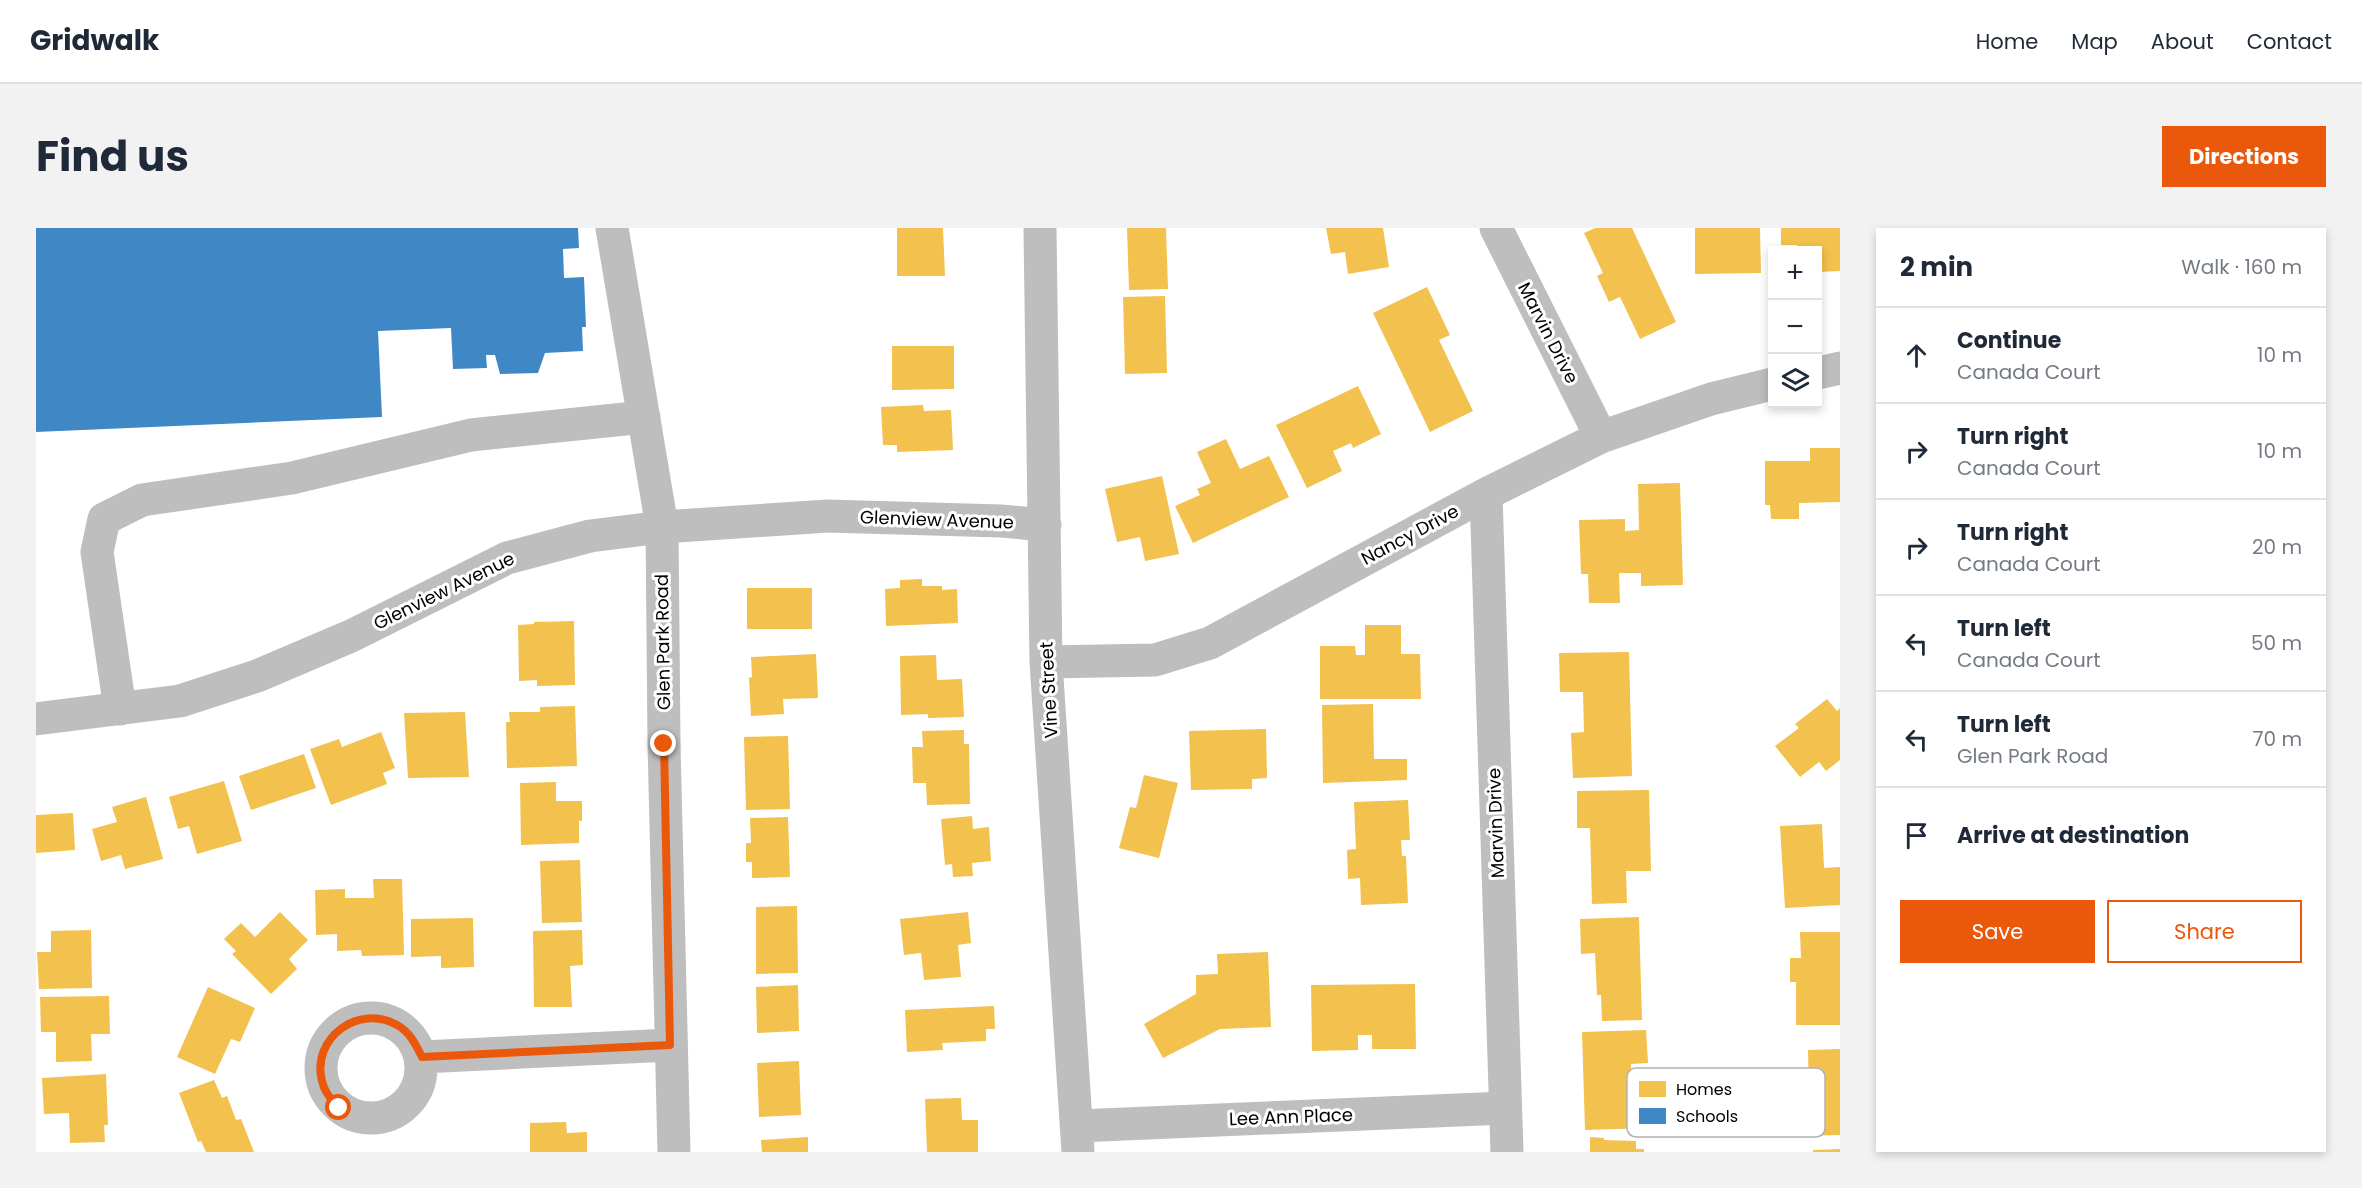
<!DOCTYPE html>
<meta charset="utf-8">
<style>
:root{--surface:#fff;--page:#f2f2f3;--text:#1f2937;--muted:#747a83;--line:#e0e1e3;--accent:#ea580c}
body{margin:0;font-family:Poppins,sans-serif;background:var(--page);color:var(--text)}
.controls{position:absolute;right:18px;top:18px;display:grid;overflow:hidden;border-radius:0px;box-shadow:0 3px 9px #0003}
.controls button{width:54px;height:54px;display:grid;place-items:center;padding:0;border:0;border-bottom:2px solid var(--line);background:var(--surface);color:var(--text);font:30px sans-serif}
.stop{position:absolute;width:18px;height:18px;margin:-14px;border:4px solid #ea580c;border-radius:50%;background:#fff}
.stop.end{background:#ea580c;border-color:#fff;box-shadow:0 2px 6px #0008}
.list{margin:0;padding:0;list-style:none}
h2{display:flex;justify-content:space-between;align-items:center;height:78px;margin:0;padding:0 24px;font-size:26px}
h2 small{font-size:20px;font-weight:400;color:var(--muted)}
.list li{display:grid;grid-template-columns:39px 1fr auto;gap:18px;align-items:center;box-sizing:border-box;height:96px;padding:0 24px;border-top:2px solid var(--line)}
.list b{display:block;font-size:22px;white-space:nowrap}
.list p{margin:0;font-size:20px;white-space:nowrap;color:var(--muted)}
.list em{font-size:20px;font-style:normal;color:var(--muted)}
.actions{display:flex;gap:12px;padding:18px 24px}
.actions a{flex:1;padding:14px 0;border:2px solid var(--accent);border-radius:0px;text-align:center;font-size:21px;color:var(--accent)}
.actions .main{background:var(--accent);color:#fff}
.icon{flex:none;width:33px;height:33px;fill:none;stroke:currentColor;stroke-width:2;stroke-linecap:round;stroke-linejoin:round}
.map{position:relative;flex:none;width:1804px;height:924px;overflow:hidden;border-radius:0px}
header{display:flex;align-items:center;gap:36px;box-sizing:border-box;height:84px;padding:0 30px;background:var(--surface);border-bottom:2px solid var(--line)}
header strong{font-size:28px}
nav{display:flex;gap:33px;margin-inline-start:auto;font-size:21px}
.intro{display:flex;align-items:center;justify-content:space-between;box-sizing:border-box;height:144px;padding:0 36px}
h1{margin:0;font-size:42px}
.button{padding:15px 27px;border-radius:0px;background:var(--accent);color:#fff;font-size:21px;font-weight:700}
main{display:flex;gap:36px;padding:0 36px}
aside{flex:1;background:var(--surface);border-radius:0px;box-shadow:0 3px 9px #0003}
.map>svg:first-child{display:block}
.homes{fill:#f2c14e}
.schools{fill:#3f88c5}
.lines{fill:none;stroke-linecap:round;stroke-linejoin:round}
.minor{stroke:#bebebe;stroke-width:33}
.route{stroke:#ea580c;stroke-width:8}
.labels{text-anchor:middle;stroke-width:6;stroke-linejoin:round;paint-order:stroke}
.street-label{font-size:18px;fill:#000;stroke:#fff}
.key{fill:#fff;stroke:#b2b2b2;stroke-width:1.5}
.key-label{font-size:16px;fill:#000}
</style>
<header>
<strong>Gridwalk</strong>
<nav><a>Home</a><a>Map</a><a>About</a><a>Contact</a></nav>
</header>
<div class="intro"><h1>Find us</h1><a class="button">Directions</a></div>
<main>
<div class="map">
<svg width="1804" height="924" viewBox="0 0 1804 924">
<rect width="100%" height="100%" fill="#fff"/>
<path class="homes" d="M 861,0 L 907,0 L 909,48 L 861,48 Z
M 1091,0 L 1130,0 L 1132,61 L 1093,62 Z
M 1290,0 L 1347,0 L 1353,39 L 1312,46 L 1309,24 L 1295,26 Z
M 1559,0 L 1596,0 L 1640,94 L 1604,111 L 1584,69 L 1573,74 L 1561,48 L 1567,45 L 1548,5 Z
M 1659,0 L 1724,0 L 1725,45 L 1659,46 Z
M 1745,0 L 1804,0 L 1804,43 L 1782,44 L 1782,22 L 1761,22 L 1761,17 L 1745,17 Z
M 1391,59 L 1414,107 L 1403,112 L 1437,183 L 1394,204 L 1337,85 Z
M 1129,68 L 1131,145 L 1089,146 L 1087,69 Z
M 856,118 L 918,118 L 918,161 L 856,162 Z
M 1322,158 L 1345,206 L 1317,220 L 1315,215 L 1297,223 L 1306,243 L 1271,260 L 1240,197 Z
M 887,177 L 888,183 L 915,182 L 917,222 L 861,224 L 861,217 L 847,217 L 845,179 Z
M 1190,211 L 1204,241 L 1233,228 L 1253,269 L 1157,315 L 1139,278 L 1164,267 L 1161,261 L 1175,255 L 1161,224 Z
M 1774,220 L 1804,220 L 1804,274 L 1763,275 L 1763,291 L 1735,291 L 1734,277 L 1729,277 L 1729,233 L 1774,233 Z
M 1126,248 L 1143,326 L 1109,333 L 1104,309 L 1081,314 L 1069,261 Z
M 1644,255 L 1647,357 L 1605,358 L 1605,345 L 1583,345 L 1584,375 L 1553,375 L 1552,346 L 1545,346 L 1543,292 L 1589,291 L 1589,303 L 1603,302 L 1602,256 Z
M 886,351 L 886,358 L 906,358 L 906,362 L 921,361 L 922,395 L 850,398 L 849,361 L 864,360 L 864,352 Z
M 711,360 L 776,360 L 776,401 L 711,401 Z
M 538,393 L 539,457 L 501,458 L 501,452 L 483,453 L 482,397 L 498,396 L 498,394 Z
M 1329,397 L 1365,397 L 1365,426 L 1384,426 L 1385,471 L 1284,471 L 1284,418 L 1319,418 L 1320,427 L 1329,427 Z
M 1593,424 L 1596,548 L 1537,550 L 1535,505 L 1548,504 L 1547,464 L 1524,464 L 1523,425 Z
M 780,426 L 782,470 L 747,471 L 748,486 L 715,488 L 713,450 L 716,449 L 715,429 Z
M 900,427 L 901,452 L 926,451 L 928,489 L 892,490 L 892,486 L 865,487 L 864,428 Z
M 1791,471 L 1801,483 L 1804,480 L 1804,532 L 1790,543 L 1783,534 L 1764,549 L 1739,518 L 1763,500 L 1759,496 Z
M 1337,476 L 1338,531 L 1371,531 L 1371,552 L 1287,555 L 1286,477 Z
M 539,478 L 541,538 L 471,540 L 470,494 L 474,494 L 473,484 L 504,484 L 504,479 Z
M 429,484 L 433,549 L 372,550 L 368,485 Z
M 1230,501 L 1231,550 L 1216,551 L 1216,561 L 1155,562 L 1153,503 Z
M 928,502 L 928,516 L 933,516 L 934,576 L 891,577 L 890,555 L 877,555 L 876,519 L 887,519 L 886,503 Z
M 345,504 L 359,540 L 347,545 L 351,556 L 295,577 L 274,521 L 303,511 L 306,519 Z
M 752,508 L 754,581 L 710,582 L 708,509 Z
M 268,526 L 280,560 L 215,582 L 203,548 Z
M 1108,547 L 1142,555 L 1123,630 L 1083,620 L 1094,579 L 1100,580 Z
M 188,553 L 206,613 L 161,626 L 153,598 L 142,601 L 133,569 Z
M 520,554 L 520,573 L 546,573 L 546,593 L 543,593 L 543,615 L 485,617 L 484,555 Z
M 1613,562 L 1615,643 L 1590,643 L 1591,675 L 1556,676 L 1554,600 L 1541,600 L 1541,563 Z
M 110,569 L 127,631 L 89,641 L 85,627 L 65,633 L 56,601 L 81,594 L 76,579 Z
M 1372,572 L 1374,612 L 1365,612 L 1366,628 L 1370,628 L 1372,675 L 1325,677 L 1324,650 L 1312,651 L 1311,622 L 1320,621 L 1318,574 Z
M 37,585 L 39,622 L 0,625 L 0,587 Z
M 936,588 L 937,601 L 953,599 L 955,633 L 936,635 L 937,648 L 917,649 L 916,636 L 909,637 L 905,591 Z
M 752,589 L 754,649 L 716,650 L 716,634 L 710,634 L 710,615 L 715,615 L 714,590 Z
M 1786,596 L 1788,640 L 1804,639 L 1804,677 L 1749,680 L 1744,598 Z
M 544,632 L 546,694 L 506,695 L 504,633 Z
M 337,651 L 366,651 L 368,727 L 326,728 L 325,722 L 301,723 L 301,706 L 280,707 L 279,662 L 309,661 L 309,670 L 338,670 Z
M 761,678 L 762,745 L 720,746 L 720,679 Z
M 244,684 L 272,712 L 253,731 L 261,741 L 235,766 L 196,726 L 200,723 L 188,711 L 205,695 L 219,709 Z
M 932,684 L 935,715 L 922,717 L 925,749 L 888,752 L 885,725 L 868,727 L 864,691 Z
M 1603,689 L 1606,792 L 1566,793 L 1565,767 L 1561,767 L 1559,725 L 1545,726 L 1544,691 Z
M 437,690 L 438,739 L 405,740 L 405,728 L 375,729 L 375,691 Z
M 55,702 L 56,760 L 3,761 L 1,724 L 15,724 L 15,703 Z
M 546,702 L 547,737 L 534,738 L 536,779 L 498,779 L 497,703 Z
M 1764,704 L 1804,704 L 1804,797 L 1760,797 L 1760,754 L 1754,754 L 1754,730 L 1765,730 Z
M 1232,724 L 1235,799 L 1184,801 L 1127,830 L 1108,796 L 1160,766 L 1160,747 L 1182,746 L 1181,726 Z
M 1379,756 L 1380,821 L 1336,821 L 1336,807 L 1322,807 L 1322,822 L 1276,823 L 1275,757 Z
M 762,757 L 763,803 L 721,805 L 720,759 Z
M 172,759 L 219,780 L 204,814 L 195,811 L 179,846 L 141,829 Z
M 73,768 L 74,806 L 55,806 L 56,833 L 20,834 L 20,804 L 5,804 L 4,769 Z
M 958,778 L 959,801 L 950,801 L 950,813 L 906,815 L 907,822 L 871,824 L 869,782 Z
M 1610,802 L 1612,835 L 1595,836 L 1596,872 L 1613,872 L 1614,900 L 1549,902 L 1546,804 Z
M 1804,821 L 1804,907 L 1766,908 L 1766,873 L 1773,872 L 1772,822 Z
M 763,833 L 765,887 L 723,889 L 721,835 Z
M 70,846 L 72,897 L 68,897 L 69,914 L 34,915 L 33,885 L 8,886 L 6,850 Z
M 178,852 L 186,870 L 191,868 L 200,892 L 205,891 L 218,924 L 170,924 L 165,913 L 162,914 L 143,865 Z
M 925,870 L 926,892 L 942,892 L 942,924 L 891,924 L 889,871 Z
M 530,894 L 531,905 L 551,904 L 551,924 L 494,924 L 494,895 Z
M 772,909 L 772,924 L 726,924 L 725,912 Z
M 1554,909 L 1568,910 L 1568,912 L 1600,913 L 1600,921 L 1608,921 L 1608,924 L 1554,924 Z
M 1804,921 L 1804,924 L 1777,924 L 1777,922 Z"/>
<path class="schools" d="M 0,0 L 542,0 L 543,20 L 527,21 L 528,50 L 548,49 L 550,99 L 546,99 L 547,123 L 509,125 L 502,145 L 464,146 L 459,127 L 450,127 L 451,140 L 417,141 L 415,100 L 342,103 L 346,189 L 0,204 Z"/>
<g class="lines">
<path class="minor" d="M 576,0 L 626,299 L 628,516 L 638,924
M 1004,0 L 1010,434 L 1042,924
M 1460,0 L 1565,209
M 1782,145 L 1804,140
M 1450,266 L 1471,924
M 1010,434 L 1119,432 L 1174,415 L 1450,266 L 1565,209 L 1675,171 L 1736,156
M 84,481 L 61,324 L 68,291 L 106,272 L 256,250 L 435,207 L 608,189
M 0,491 L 144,473 L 221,448 L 315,408 L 471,330 L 554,308 L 626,299 L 792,288 L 965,293 L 1009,297
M285 840a50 50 0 1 1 100 0a50 50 0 1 1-100 0Z
M 386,829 L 634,817
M 1041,898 L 1469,880"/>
</g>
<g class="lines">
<path class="route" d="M 303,880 C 296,872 288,864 286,853 C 275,810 323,775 361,797 C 374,804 380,817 386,829 L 634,817 L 628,516"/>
</g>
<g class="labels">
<g class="street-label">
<text transform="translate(1512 105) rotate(63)" y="6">Marvin Drive</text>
<text transform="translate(901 292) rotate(2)" y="6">Glenview Avenue</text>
<text transform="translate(1374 307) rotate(-28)" y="6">Nancy Drive</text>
<text transform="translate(408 363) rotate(-26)" y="6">Glenview Avenue</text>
<text transform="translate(627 414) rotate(-91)" y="6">Glen Park Road</text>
<text transform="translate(1013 462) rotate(-93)" y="6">Vine Street</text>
<text transform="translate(1460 595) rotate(-92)" y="6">Marvin Drive</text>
<text transform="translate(1255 889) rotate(-2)" y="6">Lee Ann Place</text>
</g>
</g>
<rect x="1591" y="840" width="198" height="69" rx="9" class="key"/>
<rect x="1603" y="853" width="27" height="16" fill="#f2c14e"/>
<rect x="1603" y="880" width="27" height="16" fill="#3f88c5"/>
<g class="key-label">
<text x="1640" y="867">Homes</text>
<text x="1640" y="894">Schools</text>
</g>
</svg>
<div class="controls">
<button>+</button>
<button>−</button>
<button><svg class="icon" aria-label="layers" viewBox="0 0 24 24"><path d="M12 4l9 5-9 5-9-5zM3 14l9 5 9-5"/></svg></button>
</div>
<div class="stop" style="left:303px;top:880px"></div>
<div class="stop end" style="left:628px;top:516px"></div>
</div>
<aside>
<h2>2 min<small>Walk · 160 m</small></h2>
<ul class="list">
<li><svg class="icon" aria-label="ahead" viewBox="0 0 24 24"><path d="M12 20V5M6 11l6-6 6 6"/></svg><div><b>Continue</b><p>Canada Court</p></div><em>10 m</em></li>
<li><svg class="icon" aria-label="right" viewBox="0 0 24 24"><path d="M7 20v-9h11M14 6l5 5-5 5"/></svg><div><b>Turn right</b><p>Canada Court</p></div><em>10 m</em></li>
<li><svg class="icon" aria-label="right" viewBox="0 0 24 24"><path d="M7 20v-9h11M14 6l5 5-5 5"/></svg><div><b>Turn right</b><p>Canada Court</p></div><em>20 m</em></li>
<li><svg class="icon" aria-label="left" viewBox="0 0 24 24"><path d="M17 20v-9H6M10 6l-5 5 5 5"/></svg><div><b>Turn left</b><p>Canada Court</p></div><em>50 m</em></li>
<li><svg class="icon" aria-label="left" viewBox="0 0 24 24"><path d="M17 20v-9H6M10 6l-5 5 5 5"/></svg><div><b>Turn left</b><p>Glen Park Road</p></div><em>70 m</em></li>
<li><svg class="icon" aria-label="arrive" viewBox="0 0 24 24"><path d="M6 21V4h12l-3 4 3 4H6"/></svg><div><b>Arrive at destination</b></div></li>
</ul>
<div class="actions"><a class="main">Save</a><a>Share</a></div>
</aside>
</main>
